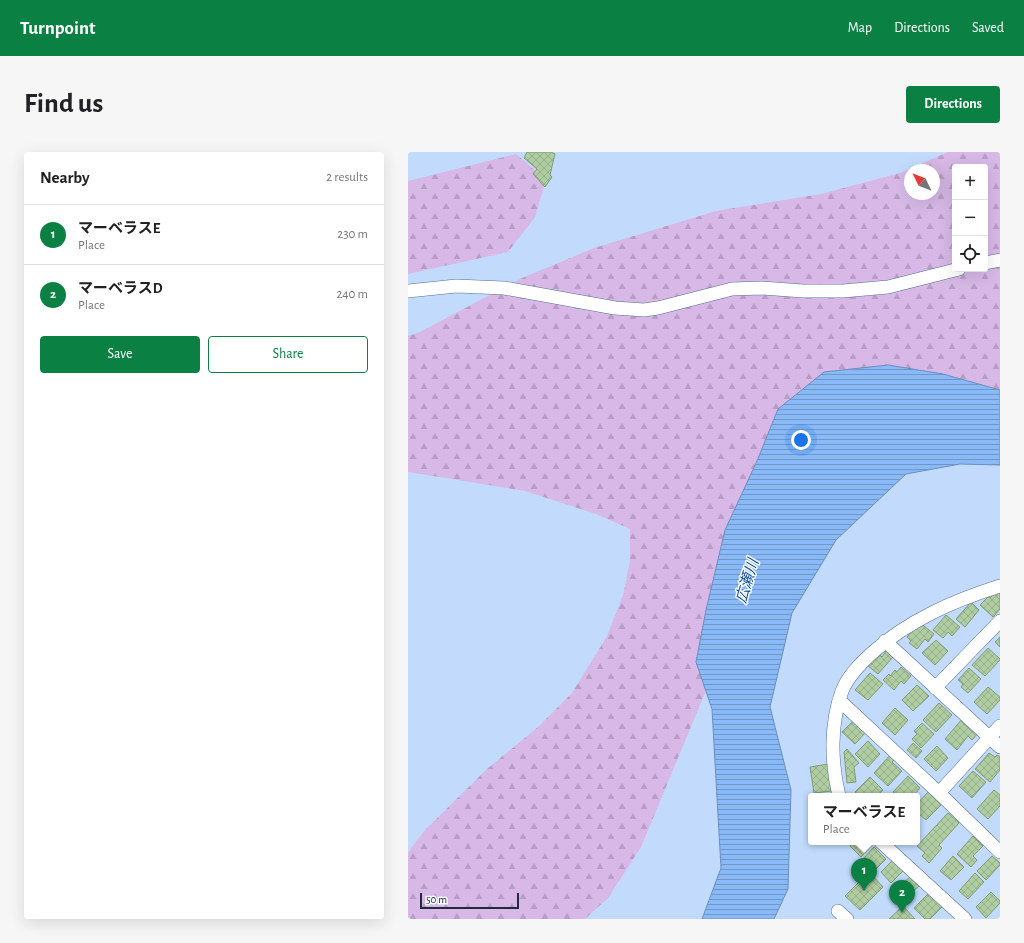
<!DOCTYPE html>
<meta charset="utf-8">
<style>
:root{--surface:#fff;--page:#f6f6f6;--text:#202124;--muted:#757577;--line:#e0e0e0;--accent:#0b8043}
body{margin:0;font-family:"Alegreya Sans","Noto Sans JP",sans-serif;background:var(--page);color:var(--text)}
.controls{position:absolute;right:12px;top:12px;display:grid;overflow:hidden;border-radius:4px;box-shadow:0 4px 16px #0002}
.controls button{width:36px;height:36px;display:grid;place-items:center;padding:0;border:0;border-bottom:1px solid var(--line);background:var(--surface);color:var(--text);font:20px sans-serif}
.compass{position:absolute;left:496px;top:12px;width:36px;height:36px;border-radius:50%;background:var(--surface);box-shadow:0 4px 16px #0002;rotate:312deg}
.scale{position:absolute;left:12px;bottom:10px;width:99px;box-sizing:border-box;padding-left:4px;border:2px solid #202c3c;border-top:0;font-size:11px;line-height:14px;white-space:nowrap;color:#202c3c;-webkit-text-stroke:3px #f7faff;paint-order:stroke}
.you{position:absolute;left:393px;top:288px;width:14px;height:14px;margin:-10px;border:3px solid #fff;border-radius:50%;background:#1a73e8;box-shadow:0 0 0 6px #1a73e833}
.badge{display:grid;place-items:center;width:26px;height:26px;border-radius:50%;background:var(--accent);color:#fff;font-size:13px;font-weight:700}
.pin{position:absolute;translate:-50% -33px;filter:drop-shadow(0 1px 2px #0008)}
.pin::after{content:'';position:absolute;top:21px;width:14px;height:12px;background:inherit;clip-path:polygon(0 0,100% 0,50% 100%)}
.popup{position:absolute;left:400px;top:641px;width:112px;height:52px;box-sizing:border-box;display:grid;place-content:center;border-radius:4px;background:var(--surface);filter:drop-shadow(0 1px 3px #0005);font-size:13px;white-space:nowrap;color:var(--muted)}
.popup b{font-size:15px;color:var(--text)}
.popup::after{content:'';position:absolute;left:50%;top:100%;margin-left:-8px;border:8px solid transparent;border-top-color:var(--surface)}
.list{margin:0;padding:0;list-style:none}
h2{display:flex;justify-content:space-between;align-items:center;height:52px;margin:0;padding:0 16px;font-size:17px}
h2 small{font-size:13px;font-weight:400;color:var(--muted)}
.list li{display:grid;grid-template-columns:26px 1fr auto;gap:12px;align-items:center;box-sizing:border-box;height:60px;padding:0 16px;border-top:1px solid var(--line)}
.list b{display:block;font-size:15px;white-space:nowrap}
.list p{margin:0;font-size:13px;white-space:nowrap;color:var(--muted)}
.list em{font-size:13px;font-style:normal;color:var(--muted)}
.actions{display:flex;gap:8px;padding:12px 16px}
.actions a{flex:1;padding:9px 0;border:1px solid var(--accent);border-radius:4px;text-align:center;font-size:14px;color:var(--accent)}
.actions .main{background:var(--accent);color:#fff}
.icon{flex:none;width:22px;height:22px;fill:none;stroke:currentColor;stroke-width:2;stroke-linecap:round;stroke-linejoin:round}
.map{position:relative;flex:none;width:592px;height:767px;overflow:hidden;border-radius:4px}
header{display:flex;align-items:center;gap:24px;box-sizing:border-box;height:56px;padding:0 20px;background:var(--accent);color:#fff}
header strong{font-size:19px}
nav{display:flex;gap:22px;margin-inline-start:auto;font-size:14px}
.intro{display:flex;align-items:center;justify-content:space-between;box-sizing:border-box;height:96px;padding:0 24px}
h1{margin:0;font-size:28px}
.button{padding:10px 18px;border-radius:4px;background:var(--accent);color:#fff;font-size:14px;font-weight:700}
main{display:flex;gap:24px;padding:0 24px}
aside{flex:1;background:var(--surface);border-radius:4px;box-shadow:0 4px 16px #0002}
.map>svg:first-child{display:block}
.forest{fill:url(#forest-firs);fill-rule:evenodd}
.water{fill:url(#water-rules);stroke:#6a8fbe}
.building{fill:url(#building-cross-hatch);stroke:#809b72}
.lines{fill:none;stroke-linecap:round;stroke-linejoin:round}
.street-casing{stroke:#526f94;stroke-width:14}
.street{stroke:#fff;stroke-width:13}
.labels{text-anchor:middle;stroke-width:3;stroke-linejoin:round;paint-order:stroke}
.water-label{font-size:15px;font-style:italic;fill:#13529a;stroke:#f7faff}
</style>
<header>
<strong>Turnpoint</strong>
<nav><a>Map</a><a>Directions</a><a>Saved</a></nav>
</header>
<div class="intro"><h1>Find us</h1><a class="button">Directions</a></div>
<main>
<aside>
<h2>Nearby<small>2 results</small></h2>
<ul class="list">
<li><span class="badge">1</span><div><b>マーベラスE</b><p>Place</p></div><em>230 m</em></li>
<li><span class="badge">2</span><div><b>マーベラスD</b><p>Place</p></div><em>240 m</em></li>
</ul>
<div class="actions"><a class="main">Save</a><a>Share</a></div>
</aside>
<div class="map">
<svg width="592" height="767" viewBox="0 0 592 767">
<defs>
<pattern id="forest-firs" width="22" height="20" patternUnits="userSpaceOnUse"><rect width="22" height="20" fill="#d7b8e6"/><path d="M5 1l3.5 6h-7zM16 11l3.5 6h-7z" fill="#b89ec6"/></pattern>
<pattern id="water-rules" width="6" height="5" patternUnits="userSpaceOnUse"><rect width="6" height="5" fill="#89b9f6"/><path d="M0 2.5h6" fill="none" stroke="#7097c8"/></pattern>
<pattern id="building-cross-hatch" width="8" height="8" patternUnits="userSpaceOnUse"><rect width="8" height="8" fill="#b0cda2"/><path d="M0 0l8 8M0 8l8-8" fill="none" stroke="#97b08c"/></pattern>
</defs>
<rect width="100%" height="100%" fill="#c2dbfd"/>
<path class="forest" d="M 540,0 L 592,0 L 592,295 L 512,300 L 408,384 L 302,529 L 233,695 L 200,746 L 177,767 L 0,767 L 0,700 L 17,678 L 79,617 L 130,575 L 164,541 L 199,484 L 215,443 L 222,409 L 222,377 L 188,362 L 117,339 L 0,320 L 0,184 L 12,180 L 114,126 L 186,96 L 308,59 L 413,42 L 492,21 ZM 547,15 L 577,15 L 577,117 L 547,117 ZM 502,18 L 526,18 L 526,42 L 502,42 Z
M 108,2 L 138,28 L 127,65 L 100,100 L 0,122 L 0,29 Z"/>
<path class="water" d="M 480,213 L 535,222 L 592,238 L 592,313 L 552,312 L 498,322 L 428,388 L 384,461 L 362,555 L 383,638 L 380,737 L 366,767 L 294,767 L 313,716 L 304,557 L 288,510 L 298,458 L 317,378 L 349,309 L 370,257 L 416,220 Z"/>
<path class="building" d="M 119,0 L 143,0 L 147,2 L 142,23 L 144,25 L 137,35 L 125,22 L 129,17 L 116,6 Z
M 591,437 L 592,438 L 592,457 L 585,465 L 572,453 L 580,445 L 582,446 Z
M 563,450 L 571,458 L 557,475 L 548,467 Z
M 538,463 L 552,475 L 544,484 L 540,480 L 535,486 L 525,478 Z
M 511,470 L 526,482 L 520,490 L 517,487 L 509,497 L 501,491 L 503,489 L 499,485 Z
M 592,485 L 592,495 L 587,490 Z
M 528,488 L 540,499 L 527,513 L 514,501 Z
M 580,496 L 592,507 L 592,508 L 577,524 L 564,513 Z
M 478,499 L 485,505 L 470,522 L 459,513 L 470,501 L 474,505 Z
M 493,515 L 503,524 L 496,532 L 493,529 L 486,538 L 475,528 L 481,522 L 482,524 L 487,518 L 489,520 Z
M 561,516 L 573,527 L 560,541 L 553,535 L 555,532 L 550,528 Z
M 462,521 L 475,532 L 460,548 L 447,538 Z
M 509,533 L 521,544 L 505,559 L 494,548 Z
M 580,535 L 592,545 L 592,548 L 579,562 L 566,550 Z
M 531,551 L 544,563 L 528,580 L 515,568 Z
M 487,556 L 500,568 L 487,583 L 474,571 Z
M 555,566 L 571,580 L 564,588 L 560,584 L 549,598 L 537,587 Z
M 445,569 L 457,581 L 447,592 L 434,580 Z
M 514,571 L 526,582 L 513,596 L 504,587 L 509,582 L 506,579 Z
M 460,589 L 472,602 L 460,615 L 447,602 Z
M 505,591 L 514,599 L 508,606 L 499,598 Z
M 529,594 L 540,606 L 528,619 L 516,607 Z
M 439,597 L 451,611 L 446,615 L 448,630 L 439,631 L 436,600 Z
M 581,601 L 587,605 L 589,603 L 592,605 L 592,618 L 582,630 L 567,617 Z
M 483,602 L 488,606 L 484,610 L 494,619 L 480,634 L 466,621 Z
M 420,612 L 424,639 L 406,641 L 402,615 Z
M 565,619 L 578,630 L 564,646 L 551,634 Z
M 500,624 L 512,636 L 505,644 L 490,644 L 485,640 Z
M 462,625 L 475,638 L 469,644 L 451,644 L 447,640 Z
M 586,638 L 592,643 L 592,654 L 580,667 L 569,657 Z
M 521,639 L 534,652 L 518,668 L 509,660 L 509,652 Z
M 540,661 L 551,671 L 531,693 L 534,696 L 521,711 L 514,704 L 517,701 L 509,694 Z
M 565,684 L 575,694 L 565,704 L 569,708 L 563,715 L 549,702 Z
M 446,690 L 463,690 L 465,692 L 453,705 L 442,694 Z
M 466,695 L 478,707 L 466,719 L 454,708 Z
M 545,704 L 556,715 L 543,728 L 532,719 Z
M 584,704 L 592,711 L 592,713 L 578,728 L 569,719 Z
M 486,707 L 496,718 L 483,731 L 473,720 Z
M 461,720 L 475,735 L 452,758 L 437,744 Z
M 567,721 L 576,730 L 560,747 L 551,739 Z
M 503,724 L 512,733 L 502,742 L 493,733 Z
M 522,740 L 535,754 L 522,767 L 517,767 L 506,756 Z
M 583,740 L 592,749 L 592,751 L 578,766 L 568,755 Z
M 495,754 L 507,767 L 481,767 Z"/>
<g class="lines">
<defs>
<path id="street" d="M 577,111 L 592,108
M 0,139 L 48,134 L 96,136 L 207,156 L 236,158 L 250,156 L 324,137 L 353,136 L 395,139 L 435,139 L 480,135 L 551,117
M 477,489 L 592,595
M 527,536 L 592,469
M 431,548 L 531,641 L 592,700
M 531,641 L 592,574
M 431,644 C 423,611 422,572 434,539 C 440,524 452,512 464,501 C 501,468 545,449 592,434
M 473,690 L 557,767
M 430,759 L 439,767"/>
</defs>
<use href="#street" class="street-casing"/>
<use href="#street" class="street"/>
</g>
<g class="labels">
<g class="water-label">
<text transform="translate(339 429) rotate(-73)" y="5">広瀬川</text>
</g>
</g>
</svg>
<div class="controls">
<button>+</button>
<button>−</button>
<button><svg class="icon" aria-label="locate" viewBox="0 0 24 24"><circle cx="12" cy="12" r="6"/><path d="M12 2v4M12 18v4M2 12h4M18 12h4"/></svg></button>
</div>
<svg class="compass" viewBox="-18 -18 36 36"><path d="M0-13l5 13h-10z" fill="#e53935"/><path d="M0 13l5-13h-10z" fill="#757577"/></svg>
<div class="scale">50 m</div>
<div class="you"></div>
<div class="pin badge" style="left:456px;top:739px">1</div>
<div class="popup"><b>マーベラスE</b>Place</div>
<div class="pin badge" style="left:494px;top:761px">2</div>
</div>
</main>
